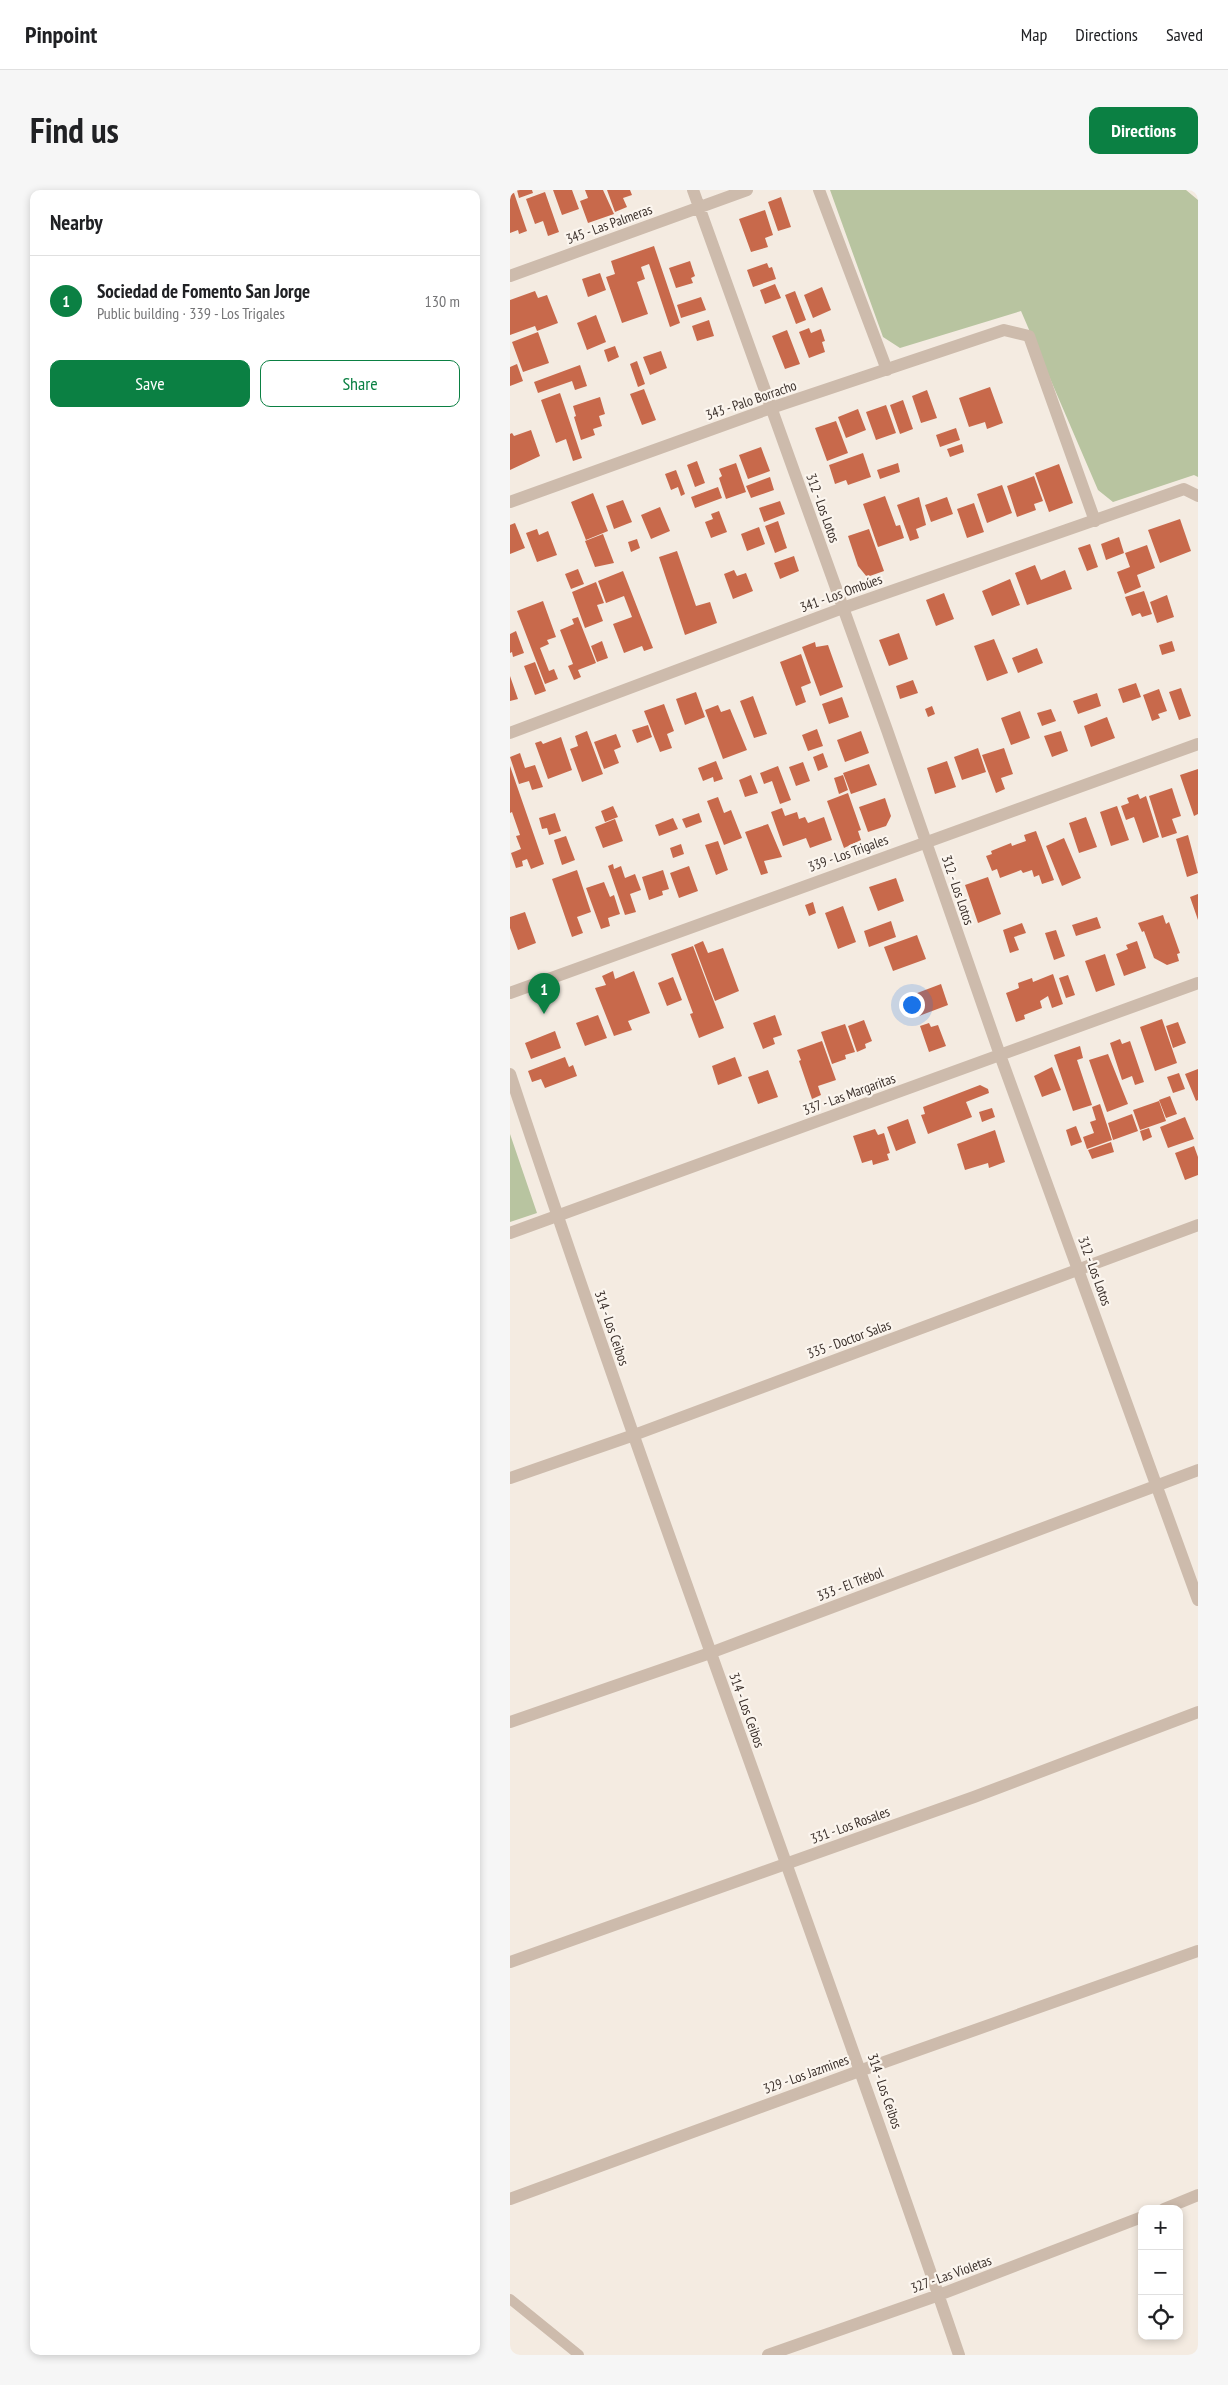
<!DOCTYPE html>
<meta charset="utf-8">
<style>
:root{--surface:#fff;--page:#f6f6f6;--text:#202124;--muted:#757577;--line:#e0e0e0;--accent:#0b8043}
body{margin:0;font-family:"PT Sans Narrow",sans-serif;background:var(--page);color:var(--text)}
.controls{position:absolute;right:15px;bottom:15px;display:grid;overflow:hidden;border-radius:10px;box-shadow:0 2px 8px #0003}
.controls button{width:45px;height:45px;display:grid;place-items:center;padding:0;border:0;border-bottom:1px solid var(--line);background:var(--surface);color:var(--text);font:25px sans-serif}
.you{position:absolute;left:401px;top:814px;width:18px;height:18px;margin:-12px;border:4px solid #fff;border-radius:50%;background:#1a73e8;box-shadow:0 0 0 8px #1a73e833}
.badge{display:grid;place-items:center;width:32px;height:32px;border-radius:50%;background:var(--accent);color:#fff;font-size:16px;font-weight:700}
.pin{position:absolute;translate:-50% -41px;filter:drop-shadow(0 1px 2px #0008)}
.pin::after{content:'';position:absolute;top:26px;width:18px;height:15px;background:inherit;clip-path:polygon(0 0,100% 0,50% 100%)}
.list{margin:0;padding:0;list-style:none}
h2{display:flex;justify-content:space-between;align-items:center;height:65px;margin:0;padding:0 20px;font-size:21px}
h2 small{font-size:16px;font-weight:400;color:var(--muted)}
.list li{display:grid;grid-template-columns:32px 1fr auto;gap:15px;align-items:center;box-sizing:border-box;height:90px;padding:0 20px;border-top:1px solid var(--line)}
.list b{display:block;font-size:19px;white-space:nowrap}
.list p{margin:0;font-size:16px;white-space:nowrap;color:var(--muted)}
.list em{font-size:16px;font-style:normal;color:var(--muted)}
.actions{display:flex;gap:10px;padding:15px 20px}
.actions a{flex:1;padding:11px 0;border:1px solid var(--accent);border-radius:10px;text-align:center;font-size:18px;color:var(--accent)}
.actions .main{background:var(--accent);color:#fff}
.icon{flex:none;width:28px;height:28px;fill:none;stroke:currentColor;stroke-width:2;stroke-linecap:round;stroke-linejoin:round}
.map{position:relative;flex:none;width:688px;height:2165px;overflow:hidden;border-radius:10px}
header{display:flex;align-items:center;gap:30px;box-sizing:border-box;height:70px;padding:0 25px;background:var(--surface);border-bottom:1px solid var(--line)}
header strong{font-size:24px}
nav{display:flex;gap:28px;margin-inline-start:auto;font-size:18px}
.intro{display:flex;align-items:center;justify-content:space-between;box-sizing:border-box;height:120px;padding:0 30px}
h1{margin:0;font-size:35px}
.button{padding:12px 22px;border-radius:10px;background:var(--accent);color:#fff;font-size:18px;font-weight:700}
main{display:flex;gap:30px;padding:0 30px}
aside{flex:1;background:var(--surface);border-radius:10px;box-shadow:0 2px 8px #0003}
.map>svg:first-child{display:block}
.green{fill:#b8c4a0}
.building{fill:#c8694b}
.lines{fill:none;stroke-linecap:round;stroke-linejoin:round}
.lane{stroke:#cdbbac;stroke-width:10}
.street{stroke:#cdbbac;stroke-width:12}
.labels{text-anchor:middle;stroke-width:4.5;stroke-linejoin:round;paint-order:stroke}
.street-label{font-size:14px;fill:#3b302b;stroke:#fbf5ee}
</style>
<header>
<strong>Pinpoint</strong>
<nav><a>Map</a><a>Directions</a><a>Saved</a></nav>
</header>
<div class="intro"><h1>Find us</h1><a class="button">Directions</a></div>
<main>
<aside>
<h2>Nearby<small></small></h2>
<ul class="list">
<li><span class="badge">1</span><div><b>Sociedad de Fomento San Jorge</b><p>Public building · 339 - Los Trigales</p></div><em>130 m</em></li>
</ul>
<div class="actions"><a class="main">Save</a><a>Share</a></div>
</aside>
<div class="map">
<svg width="688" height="2165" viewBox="0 0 688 2165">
<rect width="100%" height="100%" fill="#f4ebe1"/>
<path class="green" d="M 320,0 L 676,0 L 688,10 L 688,287 L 684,285 L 603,312 L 588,300 L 511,121 L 390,158 L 373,147 Z
M 0,944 L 27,1023 L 0,1032 Z"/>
<path class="building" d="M 7,0 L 22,0 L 23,3 L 9,8 Z
M 43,0 L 62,0 L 69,19 L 52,25 Z
M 75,0 L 93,0 L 104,24 L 78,33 L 70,11 L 78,8 Z
M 97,0 L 120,0 L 122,5 L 113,8 L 117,17 L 105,22 Z
M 35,2 L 49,42 L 38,46 L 33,31 L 25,34 L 16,9 Z
M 4,3 L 17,41 L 9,44 L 8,40 L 0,43 L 0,4 Z
M 271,7 L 281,37 L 268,41 L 258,12 Z
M 255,20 L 263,45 L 255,48 L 258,57 L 241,62 L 229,29 Z
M 144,56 L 170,133 L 160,137 L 139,74 L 131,77 L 135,89 L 127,92 L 138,124 L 112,133 L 96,87 L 105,84 L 101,71 Z
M 180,71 L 185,86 L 181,88 L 183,93 L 166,98 L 159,78 Z
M 257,73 L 259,78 L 262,77 L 266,89 L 243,97 L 237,80 Z
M 90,83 L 96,100 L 78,107 L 72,89 Z
M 265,94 L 271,108 L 255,114 L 250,100 Z
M 312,97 L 321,120 L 303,128 L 294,105 Z
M 25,101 L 28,108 L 37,105 L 48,133 L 27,141 L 25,136 L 0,145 L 0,110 Z
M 285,101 L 296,130 L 286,134 L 275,105 Z
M 191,107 L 196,120 L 171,128 L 167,115 Z
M 86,125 L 96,152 L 77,160 L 67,133 Z
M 199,130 L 204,146 L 187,151 L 182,136 Z
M 299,138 L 301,143 L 311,139 L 315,151 L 312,152 L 315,162 L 299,168 L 289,142 Z
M 277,140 L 290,174 L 275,179 L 262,146 Z
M 28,142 L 39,173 L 13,182 L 2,152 Z
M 105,156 L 109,167 L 98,172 L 94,160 Z
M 151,161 L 157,178 L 140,185 L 133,167 Z
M 127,171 L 135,194 L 128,197 L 120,174 Z
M 7,174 L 13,191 L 0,196 L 0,177 Z
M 70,175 L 77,196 L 65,200 L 62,191 L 28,203 L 24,192 Z
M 480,197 L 493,233 L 477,239 L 475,232 L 459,237 L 449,208 Z
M 134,199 L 146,230 L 132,235 L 120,204 Z
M 417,200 L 427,228 L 411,233 L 402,206 Z
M 50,203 L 72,268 L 63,271 L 56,249 L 46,253 L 31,210 Z
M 90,207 L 95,224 L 89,226 L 92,236 L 83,239 L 85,245 L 71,250 L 64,227 L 66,226 L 63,216 Z
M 393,210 L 403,239 L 390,244 L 380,215 Z
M 376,215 L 386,243 L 366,250 L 356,222 Z
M 348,219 L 356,240 L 336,248 L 328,227 Z
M 326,231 L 338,263 L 317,271 L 305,238 Z
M 446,238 L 450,250 L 430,257 L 426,245 Z
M 21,240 L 30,266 L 0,280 L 0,244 L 2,243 L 4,246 Z
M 452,254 L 454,262 L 440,267 L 437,259 Z
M 251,257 L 260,281 L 238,289 L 229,265 Z
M 353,263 L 361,287 L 338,295 L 336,290 L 325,294 L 319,275 Z
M 187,271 L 195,293 L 185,297 L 177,275 Z
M 226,273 L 236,302 L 216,309 L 209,288 L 212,286 L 209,279 Z
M 388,273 L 390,282 L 370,289 L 367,280 Z
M 549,274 L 563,313 L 539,322 L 525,283 Z
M 166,280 L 175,304 L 171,306 L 168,297 L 161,300 L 155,284 Z
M 524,286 L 533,311 L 524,314 L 526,320 L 507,327 L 497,296 Z
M 260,287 L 264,300 L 241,308 L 236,296 Z
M 492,295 L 502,323 L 477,333 L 467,304 Z
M 208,297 L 212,308 L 185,318 L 181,307 Z
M 83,303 L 98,341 L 76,350 L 61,312 Z
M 375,306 L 386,336 L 390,335 L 394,348 L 368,357 L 353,314 Z
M 409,307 L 416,335 L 406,339 L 409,348 L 400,351 L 387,315 Z
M 437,307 L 443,324 L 421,332 L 415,315 Z
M 113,310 L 122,332 L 104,339 L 96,316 Z
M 270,311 L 275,324 L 254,332 L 249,318 Z
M 464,313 L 474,342 L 457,348 L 447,319 Z
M 150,317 L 160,341 L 141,349 L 131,325 Z
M 209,321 L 217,342 L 201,348 L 195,332 L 203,329 L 201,324 Z
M 670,329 L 681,361 L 650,373 L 638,340 Z
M 268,331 L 277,358 L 265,363 L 255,336 Z
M 5,333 L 15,358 L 0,364 L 0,335 Z
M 249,337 L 255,354 L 237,361 L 231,344 Z
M 27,339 L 29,345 L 38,341 L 47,365 L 27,372 L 16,343 Z
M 359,339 L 374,381 L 357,387 L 348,376 L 338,346 Z
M 93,344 L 104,373 L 85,377 L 75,351 Z
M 609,347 L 614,363 L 596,370 L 591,354 Z
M 127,349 L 130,358 L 121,362 L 118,352 Z
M 580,354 L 588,377 L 577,381 L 568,358 Z
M 637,355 L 645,378 L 627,385 L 631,397 L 615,404 L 607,382 L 620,377 L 615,363 Z
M 167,361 L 186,416 L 200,412 L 207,433 L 175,445 L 149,367 Z
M 284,366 L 289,381 L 270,389 L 264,373 Z
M 525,375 L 531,390 L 555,380 L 562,399 L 517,415 L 505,383 Z
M 68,379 L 74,394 L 61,399 L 55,384 Z
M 224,380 L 227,386 L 236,383 L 243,401 L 223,409 L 214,384 Z
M 113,381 L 143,458 L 134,461 L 132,456 L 114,463 L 103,434 L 122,427 L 114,406 L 96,413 L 88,391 Z
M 500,389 L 510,415 L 482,426 L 472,401 Z
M 86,392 L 94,413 L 87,415 L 93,431 L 75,438 L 62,402 Z
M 634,401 L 642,424 L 632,427 L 630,423 L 622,426 L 615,407 Z
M 434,403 L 444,429 L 426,436 L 416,410 Z
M 657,405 L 664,427 L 647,433 L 640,412 Z
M 33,411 L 46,447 L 37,450 L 39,454 L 30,458 L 39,481 L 44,479 L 48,489 L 35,494 L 7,421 Z
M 68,427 L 86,473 L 68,480 L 71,487 L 64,490 L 58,476 L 63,474 L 50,440 L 64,434 L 62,429 Z
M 6,441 L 14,463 L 3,467 L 2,462 L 0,463 L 0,444 Z
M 389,443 L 398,469 L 379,476 L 369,450 Z
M 484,449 L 498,483 L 477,491 L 464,456 Z
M 92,451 L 98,468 L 87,472 L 81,456 Z
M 662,451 L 665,461 L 652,465 L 649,455 Z
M 305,452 L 306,457 L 318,455 L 333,497 L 310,506 L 292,457 Z
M 527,458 L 533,473 L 508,483 L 502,468 Z
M 291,464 L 301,493 L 291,497 L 296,512 L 286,516 L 270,472 Z
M 25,472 L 36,501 L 25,505 L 14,476 Z
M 0,486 L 8,509 L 0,511 Z
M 403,490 L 408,503 L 390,509 L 386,496 Z
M 626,493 L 631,507 L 613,513 L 608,499 Z
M 671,498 L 681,526 L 669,530 L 659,502 Z
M 649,499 L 657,521 L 648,524 L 650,528 L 642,531 L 633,505 Z
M 186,502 L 195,527 L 175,535 L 166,509 Z
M 587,503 L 591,516 L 568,524 L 563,511 Z
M 243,506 L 257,544 L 244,548 L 230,511 Z
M 332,507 L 339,527 L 319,534 L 312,514 Z
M 154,514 L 164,541 L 157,544 L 162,558 L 150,562 L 134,521 Z
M 208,515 L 211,522 L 220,519 L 237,560 L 213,569 L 195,520 Z
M 422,516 L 425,524 L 418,527 L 415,519 Z
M 541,519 L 546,531 L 532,536 L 527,523 Z
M 510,521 L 520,548 L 501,555 L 491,528 Z
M 597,527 L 605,548 L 581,557 L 574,536 Z
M 138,535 L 142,547 L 127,553 L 122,540 Z
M 307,539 L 313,556 L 298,561 L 292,545 Z
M 77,541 L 93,584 L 72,592 L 60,559 L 68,556 L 65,546 Z
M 351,541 L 359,563 L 335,572 L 327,550 Z
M 551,541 L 558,561 L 542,567 L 534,546 Z
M 106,544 L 111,557 L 104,560 L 109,573 L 94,579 L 84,552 Z
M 51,547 L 62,580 L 38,589 L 25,553 L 31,551 L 33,554 Z
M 468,558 L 476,582 L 452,590 L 444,567 Z
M 494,558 L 503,584 L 491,588 L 495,599 L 486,603 L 472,565 Z
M 10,563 L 15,578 L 25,575 L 33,597 L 22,600 L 19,591 L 9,594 L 0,567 Z
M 313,563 L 318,577 L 308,581 L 303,567 Z
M 206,571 L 213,589 L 204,592 L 203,587 L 193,591 L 188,578 Z
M 437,571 L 446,597 L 425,604 L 417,578 Z
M 293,572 L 300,591 L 286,596 L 279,577 Z
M 359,574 L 367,595 L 341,604 L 333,583 Z
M 0,576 L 34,674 L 21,679 L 17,669 L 12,671 L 13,676 L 6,678 L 1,663 L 11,659 L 6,646 L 10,645 L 2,622 L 0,623 Z
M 268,576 L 281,610 L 270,614 L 262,591 L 254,594 L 250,583 Z
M 688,579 L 688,624 L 684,626 L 670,585 Z
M 241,585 L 248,603 L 235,607 L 229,590 Z
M 333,585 L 338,600 L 329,604 L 324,588 Z
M 662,598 L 671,626 L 662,629 L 667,643 L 652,648 L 639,606 Z
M 338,603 L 351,640 L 348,641 L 351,650 L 334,658 L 317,611 Z
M 628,604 L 630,609 L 636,606 L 649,647 L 633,653 L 624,627 L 616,630 L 611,616 L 619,613 L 617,608 Z
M 208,607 L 214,623 L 221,620 L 232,648 L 214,655 L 197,611 Z
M 375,608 L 381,626 L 376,636 L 358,642 L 349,617 Z
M 103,616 L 108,627 L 95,632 L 91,621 Z
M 607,616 L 619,650 L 601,656 L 590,622 Z
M 272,618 L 275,626 L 287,622 L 289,629 L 295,627 L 298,633 L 314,627 L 322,650 L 300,658 L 296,648 L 273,656 L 261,622 Z
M 45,623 L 51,641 L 39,645 L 37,638 L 32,639 L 29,628 Z
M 189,623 L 192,632 L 176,638 L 172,629 Z
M 576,627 L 587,657 L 569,663 L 559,633 Z
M 163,628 L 168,639 L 149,646 L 145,635 Z
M 105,629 L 113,651 L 93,658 L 85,637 Z
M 258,634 L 272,667 L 254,671 L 258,683 L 251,685 L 235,642 Z
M 526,641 L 544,690 L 532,694 L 529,685 L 524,687 L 522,680 L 513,683 L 511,680 L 490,688 L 487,679 L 482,681 L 476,666 L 482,664 L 481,661 L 501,653 L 502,656 L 516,651 L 514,645 Z
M 678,645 L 688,683 L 677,687 L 666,649 Z
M 56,646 L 65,670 L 52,675 L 44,650 Z
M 554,648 L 571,688 L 552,696 L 536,656 Z
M 208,651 L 218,680 L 206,685 L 195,655 Z
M 171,654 L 174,664 L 163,668 L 160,658 Z
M 103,674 L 104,679 L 111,676 L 115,688 L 125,684 L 131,700 L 120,704 L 126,722 L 115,725 L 98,676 Z
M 179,676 L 188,701 L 169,708 L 160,683 Z
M 67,680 L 81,722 L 67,727 L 73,743 L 62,747 L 42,689 Z
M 153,680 L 159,699 L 152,701 L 153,705 L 139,710 L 132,687 Z
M 478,687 L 491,724 L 468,733 L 455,695 Z
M 386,688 L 394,711 L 368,721 L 359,697 Z
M 94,692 L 100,707 L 104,705 L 110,724 L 98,728 L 100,736 L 91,739 L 76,698 Z
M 688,704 L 688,730 L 680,707 Z
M 303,712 L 306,723 L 299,726 L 295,715 Z
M 333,716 L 346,752 L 328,759 L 315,723 Z
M 15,722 L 26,753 L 8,760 L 0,738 L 0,727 Z
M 653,725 L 656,734 L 659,732 L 670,763 L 667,764 L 669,771 L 657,775 L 644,768 L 634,741 L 632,742 L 628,733 Z
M 587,727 L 591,738 L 566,746 L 562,735 Z
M 381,731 L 386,747 L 359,757 L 354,741 Z
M 512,733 L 516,743 L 504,747 L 509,760 L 500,763 L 493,740 Z
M 546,740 L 555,766 L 544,770 L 535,743 Z
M 407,745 L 416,769 L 383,781 L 374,757 Z
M 193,751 L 198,763 L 213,758 L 229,801 L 205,811 L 184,755 Z
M 627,751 L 636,778 L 614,786 L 606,764 L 618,759 L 616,755 Z
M 183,756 L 214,838 L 189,848 L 180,824 L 183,823 L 161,764 Z
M 595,764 L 605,795 L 586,802 L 575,771 Z
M 103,781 L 105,789 L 124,781 L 140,823 L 118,831 L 122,840 L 104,846 L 85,798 L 96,795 L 92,786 Z
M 543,784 L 553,814 L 542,818 L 538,806 L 530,811 L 532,818 L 514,825 L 515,829 L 506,832 L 496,803 L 509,798 L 508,793 L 522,788 L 523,792 Z
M 558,785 L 565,805 L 556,808 L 549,788 Z
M 163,787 L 172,810 L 157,816 L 148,793 Z
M 431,794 L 438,815 L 409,826 L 402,805 Z
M 88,825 L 97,848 L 75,856 L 66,833 Z
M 265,825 L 272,845 L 263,848 L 265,854 L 253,859 L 243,833 Z
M 652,829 L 667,873 L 645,881 L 630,837 Z
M 354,830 L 362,851 L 355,854 L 356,858 L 347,862 L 338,836 Z
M 668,832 L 676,853 L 663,858 L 656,836 Z
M 419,833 L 421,837 L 428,835 L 436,856 L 419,862 L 410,836 Z
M 335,834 L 345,862 L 335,865 L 336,869 L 322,874 L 311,842 Z
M 45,841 L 51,858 L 21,869 L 15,853 Z
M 610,849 L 612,854 L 620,851 L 634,892 L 625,895 L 622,886 L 612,890 L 600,853 Z
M 312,851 L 326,890 L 308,896 L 311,905 L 302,909 L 289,871 L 291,870 L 287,860 Z
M 570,856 L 573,868 L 567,870 L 582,915 L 563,921 L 544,865 Z
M 598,864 L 618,914 L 597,922 L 579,870 Z
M 55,867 L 59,877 L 63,875 L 67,886 L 35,898 L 31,889 L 22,892 L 18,881 Z
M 225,867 L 232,886 L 208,895 L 202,876 Z
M 542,877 L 551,900 L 532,907 L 524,886 Z
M 688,879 L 688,910 L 686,911 L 675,884 Z
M 258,880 L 268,907 L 248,914 L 238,887 Z
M 669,883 L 675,899 L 663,903 L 657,887 Z
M 470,895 L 478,899 L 479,903 L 456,912 L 462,927 L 418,944 L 411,925 L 415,924 L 413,917 Z
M 660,906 L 667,924 L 656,928 L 649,910 Z
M 649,911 L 656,931 L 630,940 L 623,920 Z
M 590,914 L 602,950 L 577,959 L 573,947 L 584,943 L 580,932 L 586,930 L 582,917 Z
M 482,918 L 485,927 L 472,932 L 469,922 Z
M 622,924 L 628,941 L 603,950 L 598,933 Z
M 675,927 L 684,949 L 658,958 L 650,937 Z
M 398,929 L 406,953 L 386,961 L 377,937 Z
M 566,936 L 572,952 L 561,956 L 556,940 Z
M 639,938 L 642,947 L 633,951 L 630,941 Z
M 365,939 L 368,945 L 374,943 L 380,963 L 377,964 L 379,970 L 363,975 L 362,970 L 352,973 L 343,946 Z
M 485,940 L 495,972 L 479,978 L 478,973 L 455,980 L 447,954 Z
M 601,952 L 604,962 L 582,969 L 578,960 Z
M 684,956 L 688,967 L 688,985 L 675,990 L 665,963 Z"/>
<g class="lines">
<path class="lane" d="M 0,2109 L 69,2165"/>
<path class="street" d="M 183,0 L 377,540 L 490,865 L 688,1410
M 309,0 L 377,180
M 0,86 L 237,0
M 0,312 L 261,218 L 494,140 L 519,146 L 585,331
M 0,543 L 333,418 L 674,299 L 688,306
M 0,803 L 688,554
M 0,884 C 142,1313 303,1737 449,2165
M 0,1043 L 688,793
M 0,1288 L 124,1245 L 688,1035
M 0,1532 L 200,1463 L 688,1280
M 0,1772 L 464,1607 L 688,1522
M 0,2009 L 352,1880 L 688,1761
M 654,2019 L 688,2005
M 258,2165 L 429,2105 L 632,2027"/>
</g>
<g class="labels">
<g class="street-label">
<text transform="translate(99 34) rotate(-20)" y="5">345 - Las Palmeras</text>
<text transform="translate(241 210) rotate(-19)" y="5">343 - Palo Borracho</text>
<text transform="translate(313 318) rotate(70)" y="5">312 - Los Lotos</text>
<text transform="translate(331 403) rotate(-20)" y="5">341 - Los Ombúes</text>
<text transform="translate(338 663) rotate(-20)" y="5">339 - Los Trigales</text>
<text transform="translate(448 700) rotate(71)" y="5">312 - Los Lotos</text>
<text transform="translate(339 904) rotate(-20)" y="5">337 - Las Margaritas</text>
<text transform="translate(585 1081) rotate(70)" y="5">312 - Los Lotos</text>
<text transform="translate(102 1138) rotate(71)" y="5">314 - Los Ceibos</text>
<text transform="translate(339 1149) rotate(-20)" y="5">335 - Doctor Salas</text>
<text transform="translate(340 1394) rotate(-21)" y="5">333 - El Trébol</text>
<text transform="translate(237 1520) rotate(70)" y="5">314 - Los Ceibos</text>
<text transform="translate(340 1635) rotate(-20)" y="5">331 - Los Rosales</text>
<text transform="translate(296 1884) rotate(-20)" y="5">329 - Los Jazmines</text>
<text transform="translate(375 1901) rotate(71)" y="5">314 - Los Ceibos</text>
<text transform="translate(441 2084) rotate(-20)" y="5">327 - Las Violetas</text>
</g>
</g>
</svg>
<div class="controls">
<button>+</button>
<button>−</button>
<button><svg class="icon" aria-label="locate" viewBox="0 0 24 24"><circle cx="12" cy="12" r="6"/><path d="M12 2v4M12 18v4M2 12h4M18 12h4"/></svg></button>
</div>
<div class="you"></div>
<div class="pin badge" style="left:34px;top:824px">1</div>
</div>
</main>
